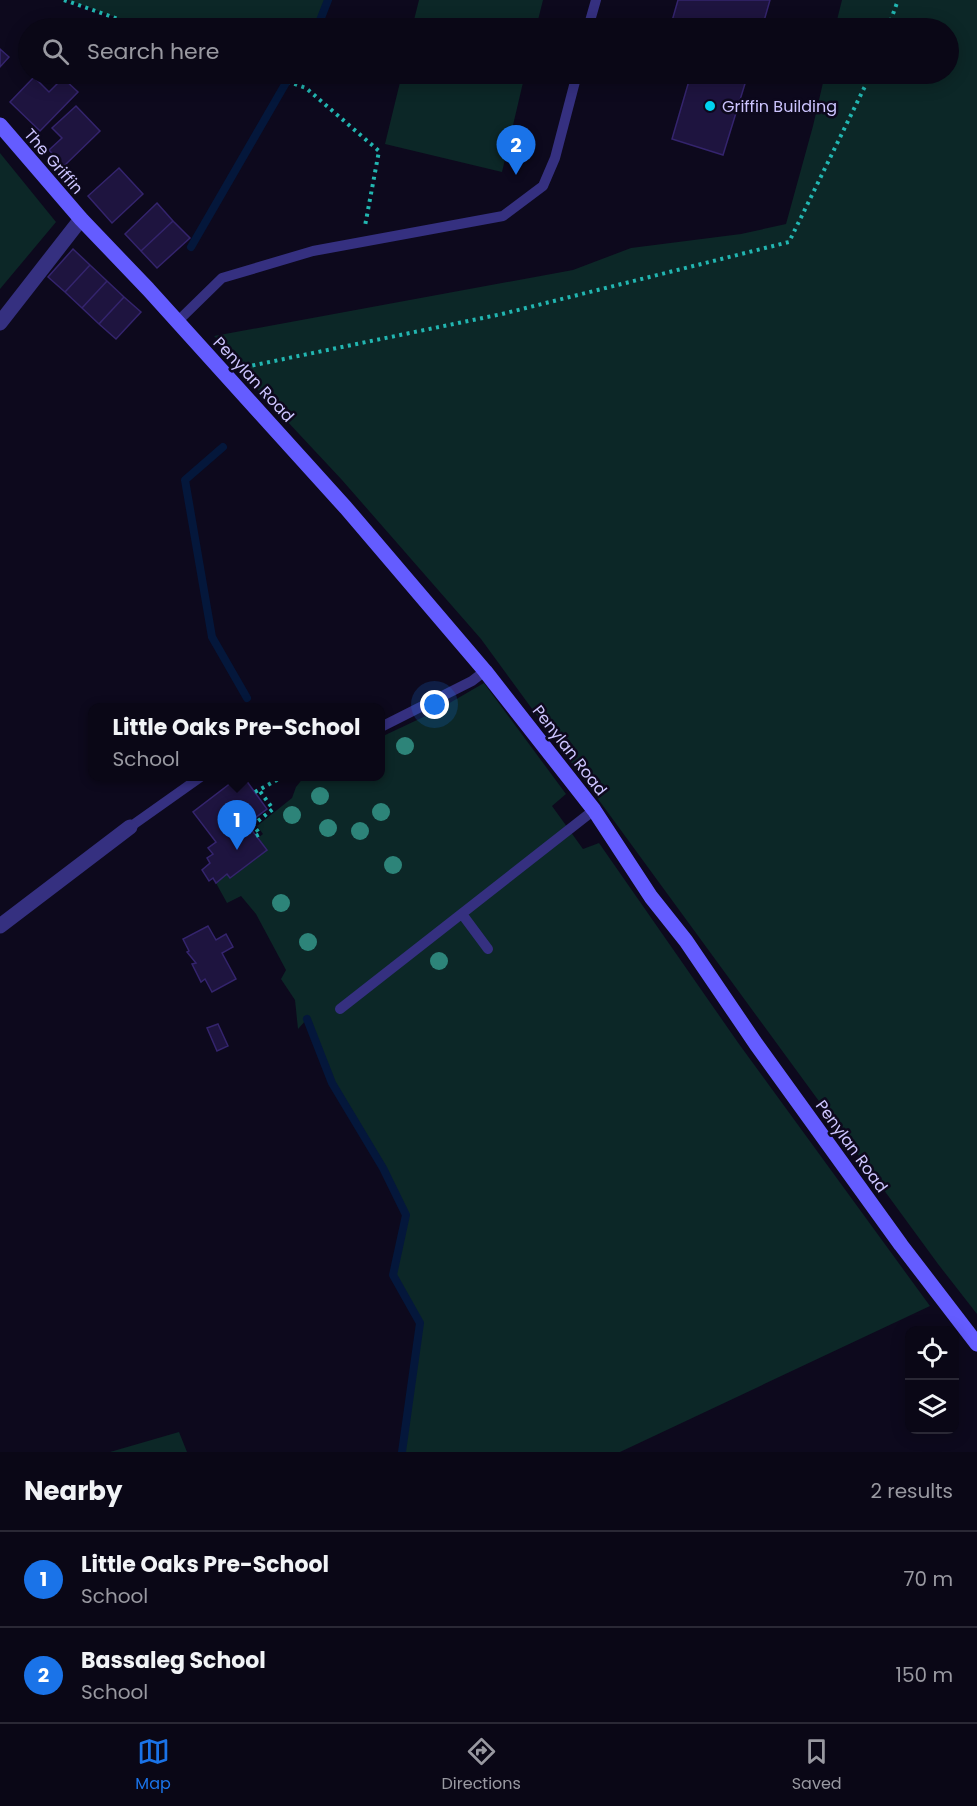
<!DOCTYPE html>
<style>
:root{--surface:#0a0716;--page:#13101f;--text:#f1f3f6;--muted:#9999a1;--line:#2a2835;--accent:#1a73e8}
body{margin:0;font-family:Poppins,sans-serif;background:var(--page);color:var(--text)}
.controls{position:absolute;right:18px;bottom:18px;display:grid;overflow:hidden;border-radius:12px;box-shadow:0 3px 15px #0003}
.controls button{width:54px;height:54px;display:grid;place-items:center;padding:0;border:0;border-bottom:2px solid var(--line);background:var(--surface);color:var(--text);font:30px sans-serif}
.you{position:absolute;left:435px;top:705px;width:21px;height:21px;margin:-15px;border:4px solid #fff;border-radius:50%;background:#1a73e8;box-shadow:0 0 0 9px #1a73e833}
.badge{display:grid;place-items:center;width:39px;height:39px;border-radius:50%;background:var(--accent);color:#fff;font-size:20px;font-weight:700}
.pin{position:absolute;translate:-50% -50px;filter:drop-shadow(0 2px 3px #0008)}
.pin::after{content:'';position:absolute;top:32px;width:21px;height:18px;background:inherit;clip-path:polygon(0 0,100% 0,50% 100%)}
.popup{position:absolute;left:88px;top:703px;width:297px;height:78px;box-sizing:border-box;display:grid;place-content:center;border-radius:12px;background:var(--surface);filter:drop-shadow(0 2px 4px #0005);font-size:20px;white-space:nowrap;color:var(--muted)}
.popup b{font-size:22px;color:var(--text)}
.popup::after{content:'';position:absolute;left:50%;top:100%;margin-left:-12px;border:12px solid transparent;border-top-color:var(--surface)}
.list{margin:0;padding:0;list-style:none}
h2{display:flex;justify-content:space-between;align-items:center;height:78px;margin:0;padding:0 24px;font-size:26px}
h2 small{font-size:20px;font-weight:400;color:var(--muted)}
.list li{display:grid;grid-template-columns:39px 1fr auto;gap:18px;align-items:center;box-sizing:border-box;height:96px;padding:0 24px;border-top:2px solid var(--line)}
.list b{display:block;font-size:22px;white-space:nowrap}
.list p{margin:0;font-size:20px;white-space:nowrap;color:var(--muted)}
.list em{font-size:20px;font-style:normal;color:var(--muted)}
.icon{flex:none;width:33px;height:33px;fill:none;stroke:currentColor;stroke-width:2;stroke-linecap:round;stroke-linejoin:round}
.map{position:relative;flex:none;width:977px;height:1452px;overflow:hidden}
.search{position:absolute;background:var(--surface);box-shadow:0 3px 15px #0003;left:18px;right:18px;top:18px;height:66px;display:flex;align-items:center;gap:15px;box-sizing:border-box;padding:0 21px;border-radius:33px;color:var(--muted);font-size:22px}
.sheet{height:270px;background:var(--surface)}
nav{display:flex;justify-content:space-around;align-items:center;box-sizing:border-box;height:84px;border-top:2px solid var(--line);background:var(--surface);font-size:16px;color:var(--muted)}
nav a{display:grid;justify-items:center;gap:3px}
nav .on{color:var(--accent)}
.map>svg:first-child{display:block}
.green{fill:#0c2727}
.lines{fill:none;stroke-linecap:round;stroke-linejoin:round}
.stream{stroke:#04173b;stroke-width:8}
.building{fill:#1e143f;stroke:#34246d;stroke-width:1.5}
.path{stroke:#22b6b1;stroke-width:4;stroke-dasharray:3 4.5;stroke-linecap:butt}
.lane{stroke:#353080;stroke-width:10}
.street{stroke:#353080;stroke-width:15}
.secondary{stroke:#645cff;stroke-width:15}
.tree{fill:#2d8479}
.poi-dot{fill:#00d2f0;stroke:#0d091d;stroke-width:2}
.labels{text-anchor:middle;stroke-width:5;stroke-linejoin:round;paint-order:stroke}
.poi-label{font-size:16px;fill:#cdc5ff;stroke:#0d091d;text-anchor:start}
.street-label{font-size:16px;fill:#cdc5ff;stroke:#0d091d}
</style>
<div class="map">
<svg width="977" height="1452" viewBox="0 0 977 1452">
<rect width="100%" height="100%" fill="#0d091d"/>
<path class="green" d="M 68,0 L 328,0 L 316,28 L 145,28 Z
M 419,0 L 543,0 L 536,28 L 412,28 Z
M 842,0 L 977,0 L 977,1314 L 938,1264 L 481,639 L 342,480 L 257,389 L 246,367 L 214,336 L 573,270 L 631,248 L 741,234 L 786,224 L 813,126 L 825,74 L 948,74 L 948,28 L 835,28 Z
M 402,74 L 525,74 L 502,172 L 385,144 Z
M 0,153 L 56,222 L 0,289 Z
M 484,683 L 566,794 L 552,806 L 583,849 L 599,843 L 739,1044 L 930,1306 L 620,1452 L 402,1452 L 420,1323 L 393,1275 L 406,1215 L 383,1168 L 332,1083 L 307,1019 L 298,1029 L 295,1000 L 281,979 L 286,970 L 256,914 L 241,896 L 227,903 L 216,883 L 227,874 L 230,877 L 267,850 L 258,838 L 263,834 L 257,826 L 292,798 L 296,787 L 304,777 L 381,776 L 381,737 L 434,712 Z
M 179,1432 L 187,1452 L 110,1452 Z"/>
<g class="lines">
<path class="stream" d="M 317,28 L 328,0
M 191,247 L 291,74
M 223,447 L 185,480 L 212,637 L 247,698
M 307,1019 L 332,1083 L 383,1168 L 406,1215 L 393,1275 L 420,1323 L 402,1452"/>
</g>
<path class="building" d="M 678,0 L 770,0 L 762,28 L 670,28 Z
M 0,49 L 9,57 L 0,67 Z
M 691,74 L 748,74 L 723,155 L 672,139 Z
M 34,77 L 49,92 L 63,78 L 78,92 L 40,131 L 10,102 Z
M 76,106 L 100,131 L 64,166 L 49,150 L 62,138 L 52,128 Z
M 119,168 L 143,194 L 112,223 L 88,196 Z
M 157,203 L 173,221 L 141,251 L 125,234 Z
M 173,221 L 190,238 L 157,268 L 141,251 Z
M 73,249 L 90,265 L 65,292 L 48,277 Z
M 90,265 L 107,281 L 82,308 L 65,292 Z
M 107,281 L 124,297 L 99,324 L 82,308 Z
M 124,297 L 141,312 L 116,339 L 99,324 Z
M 240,776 L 243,776 L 267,809 L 247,824 L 267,850 L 230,878 L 227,874 L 216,883 L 213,878 L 209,881 L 202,870 L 210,863 L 207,858 L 213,854 L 208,848 L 216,842 L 193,812 Z
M 208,926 L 216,940 L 226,934 L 233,947 L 222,953 L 236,979 L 212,992 L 205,979 L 201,982 L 192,964 L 196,963 L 187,952 L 189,951 L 183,939 Z
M 218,1024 L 228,1046 L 217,1051 L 207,1028 Z"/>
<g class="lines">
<path class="path" d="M 64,0 L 144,28
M 888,28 L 898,0
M 266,74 L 306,88 L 379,151 L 365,226
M 245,367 L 502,314 L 789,242 L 871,74
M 255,792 L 284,776
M 256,836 L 260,834 L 253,825 L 273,809 L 259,790"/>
<path class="lane" d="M 588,28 L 596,0
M 177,322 L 222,278 L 313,251 L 503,216 L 543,186 L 555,158 L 577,74
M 381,727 L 472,681 L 485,671
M 130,827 L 202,776
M 462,914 L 488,949
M 340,1009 L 594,810"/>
<path class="street" d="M 0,323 L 81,219
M 0,926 L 130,827"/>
<path class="secondary" d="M 0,125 L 81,219 L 148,289 L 346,508 L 485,671 L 594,810 L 651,897 L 686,941 L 756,1044 L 901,1245 L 977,1344"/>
</g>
<g class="tree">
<circle cx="405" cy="746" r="9"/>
<circle cx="320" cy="796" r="9"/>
<circle cx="381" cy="812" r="9"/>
<circle cx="292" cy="815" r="9"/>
<circle cx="328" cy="828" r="9"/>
<circle cx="360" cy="831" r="9"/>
<circle cx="393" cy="865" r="9"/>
<circle cx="281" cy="903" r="9"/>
<circle cx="308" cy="942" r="9"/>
<circle cx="439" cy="961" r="9"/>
</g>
<circle class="poi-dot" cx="710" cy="106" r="6"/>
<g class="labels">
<g class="poi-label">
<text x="722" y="112">Griffin Building</text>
</g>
<g class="street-label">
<text transform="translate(54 161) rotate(49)" y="6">The Griffin</text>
<text transform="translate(254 379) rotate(47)" y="6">Penylan Road</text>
<text transform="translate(570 750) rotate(52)" y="6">Penylan Road</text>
<text transform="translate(852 1146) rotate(54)" y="6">Penylan Road</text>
</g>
</g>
</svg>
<div class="controls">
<button><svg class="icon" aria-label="locate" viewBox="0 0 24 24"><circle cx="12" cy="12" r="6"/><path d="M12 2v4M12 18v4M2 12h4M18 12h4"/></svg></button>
<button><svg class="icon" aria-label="layers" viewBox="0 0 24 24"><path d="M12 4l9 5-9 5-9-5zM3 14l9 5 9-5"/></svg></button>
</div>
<div class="you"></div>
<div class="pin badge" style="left:237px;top:850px">1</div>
<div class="popup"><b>Little Oaks Pre-School</b>School</div>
<div class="pin badge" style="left:516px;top:175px">2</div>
<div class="search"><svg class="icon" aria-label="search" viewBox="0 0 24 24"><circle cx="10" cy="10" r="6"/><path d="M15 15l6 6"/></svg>Search here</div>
</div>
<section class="sheet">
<h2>Nearby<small>2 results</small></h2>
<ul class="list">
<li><span class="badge">1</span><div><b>Little Oaks Pre-School</b><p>School</p></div><em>70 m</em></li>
<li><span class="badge">2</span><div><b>Bassaleg School</b><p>School</p></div><em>150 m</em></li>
</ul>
</section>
<nav>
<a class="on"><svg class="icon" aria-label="map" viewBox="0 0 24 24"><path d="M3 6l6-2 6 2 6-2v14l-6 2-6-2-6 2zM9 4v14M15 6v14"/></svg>Map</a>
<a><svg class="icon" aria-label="directions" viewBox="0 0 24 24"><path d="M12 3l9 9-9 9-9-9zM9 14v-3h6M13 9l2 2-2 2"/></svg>Directions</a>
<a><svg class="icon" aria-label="saved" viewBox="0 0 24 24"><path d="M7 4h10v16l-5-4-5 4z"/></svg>Saved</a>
</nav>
